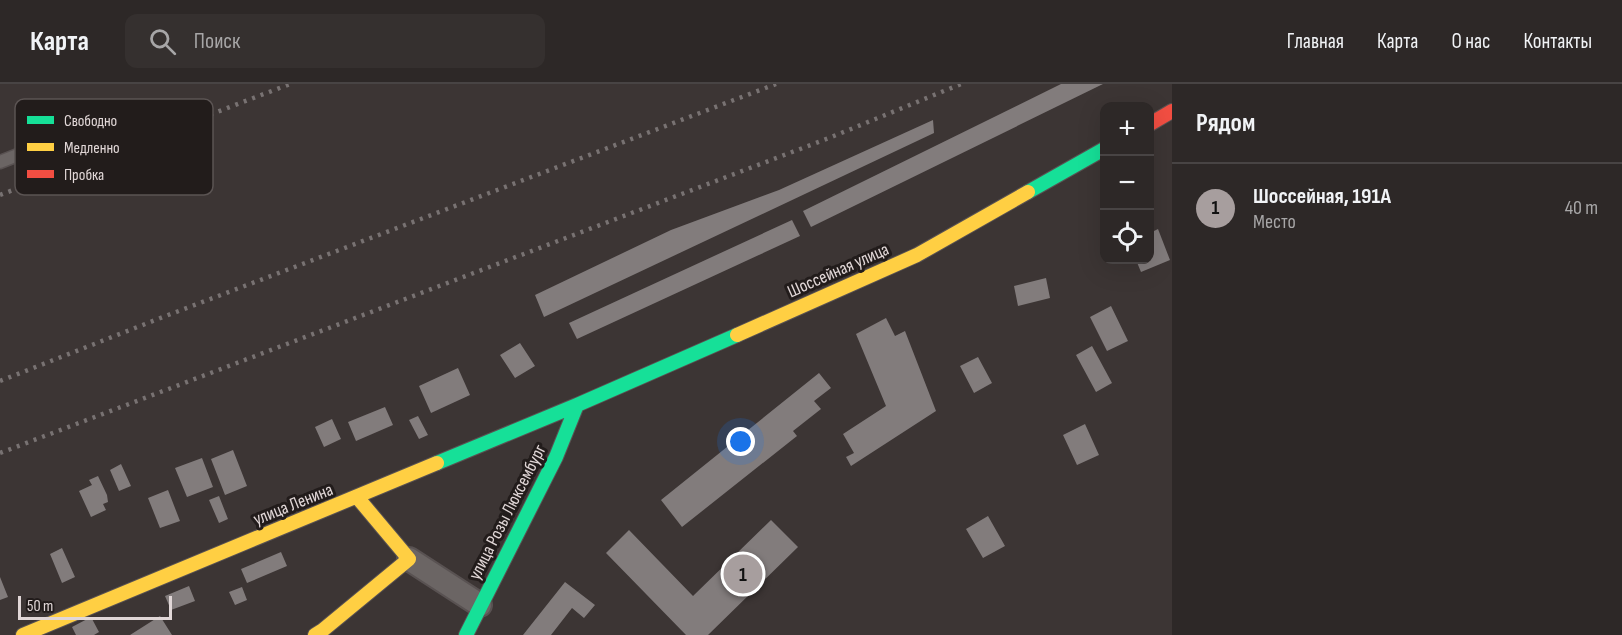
<!DOCTYPE html>
<html lang="ru">
<meta charset="utf-8">
<style>
:root{--surface:#2d2827;--page:#35302f;--text:#f1f3f6;--muted:#a7a6a7;--line:#484444;--accent:#a79e9e}
body{margin:0;font-family:"Sofia Sans Condensed",sans-serif;background:var(--page);color:var(--text)}
.controls{position:absolute;right:18px;top:18px;display:grid;overflow:hidden;border-radius:12px;box-shadow:0 6px 24px #0002}
.controls button{width:54px;height:54px;display:grid;place-items:center;padding:0;border:0;border-bottom:2px solid var(--line);background:var(--surface);color:var(--text);font:30px sans-serif}
.scale{position:absolute;left:18px;bottom:15px;width:154px;box-sizing:border-box;padding-left:6px;border:3px solid #e1d7d7;border-top:0;font-size:16px;line-height:21px;white-space:nowrap;color:#e1d7d7;-webkit-text-stroke:4px #221c1b;paint-order:stroke}
.you{position:absolute;left:741px;top:358px;width:21px;height:21px;margin:-15px;border:4px solid #fff;border-radius:50%;background:#1a73e8;box-shadow:0 0 0 9px #1a73e833}
.badge{display:grid;place-items:center;width:39px;height:39px;border-radius:50%;background:var(--accent);color:#111;font-size:20px;font-weight:700}
.pin{position:absolute;translate:-50% -50%;border:3px solid #fff;box-shadow:0 2px 6px #0006}
.list{margin:0;padding:0;list-style:none}
h2{display:flex;justify-content:space-between;align-items:center;height:78px;margin:0;padding:0 24px;font-size:26px}
h2 small{font-size:20px;font-weight:400;color:var(--muted)}
.list li{display:grid;grid-template-columns:39px 1fr auto;gap:18px;align-items:center;box-sizing:border-box;height:90px;padding:0 24px;border-top:2px solid var(--line)}
.list b{display:block;font-size:22px;white-space:nowrap}
.list p{margin:0;font-size:20px;white-space:nowrap;color:var(--muted)}
.list em{font-size:20px;font-style:normal;color:var(--muted)}
.icon{flex:none;width:33px;height:33px;fill:none;stroke:currentColor;stroke-width:2;stroke-linecap:round;stroke-linejoin:round}
.map{position:relative;flex:none;width:1172px;height:551px;overflow:hidden}
header{display:flex;align-items:center;gap:36px;box-sizing:border-box;height:84px;padding:0 30px;background:var(--surface);border-bottom:2px solid var(--line)}
header strong{font-size:28px}
nav{display:flex;gap:33px;margin-inline-start:auto;font-size:21px}
.search{width:420px;height:54px;background:var(--page);display:flex;align-items:center;gap:15px;box-sizing:border-box;padding:0 21px;border-radius:12px;color:var(--muted);font-size:22px}
main{display:flex}
aside{flex:1;background:var(--surface)}
.map>svg:first-child{display:block}
.building{fill:#827c7c}
.lines{fill:none;stroke-linecap:round;stroke-linejoin:round}
.lane-casing{stroke:#595252;stroke-width:15}
.street-casing{stroke:#595252;stroke-width:26}
.fast-casing{stroke:#595252;stroke-width:16}
.slow-casing{stroke:#595252;stroke-width:16}
.jam-casing{stroke:#595252;stroke-width:16}
.lane{stroke:#6b6564;stroke-width:12}
.street{stroke:#6b6564;stroke-width:22}
.fast{stroke:#16e098;stroke-width:14}
.slow{stroke:#ffcf43;stroke-width:14}
.jam{stroke:#f24e42;stroke-width:14}
.rail{stroke:#787272;stroke-width:4.5;stroke-dasharray:3 6;stroke-linecap:butt}
.labels{text-anchor:middle;stroke-width:6;stroke-linejoin:round;paint-order:stroke}
.street-label{font-size:18px;fill:#e1d7d7;stroke:#221c1b}
.key{fill:#221c1b;stroke:#5b5453;stroke-width:1.5}
.key-label{font-size:16px;fill:#e1d7d7}
</style>
<header>
<strong>Карта</strong>
<div class="search"><svg class="icon" aria-label="search" viewBox="0 0 24 24"><circle cx="10" cy="10" r="6"/><path d="M15 15l6 6"/></svg>Поиск</div>
<nav><a>Главная</a><a>Карта</a><a>О нас</a><a>Контакты</a></nav>
</header>
<main>
<div class="map">
<svg width="1172" height="551" viewBox="0 0 1172 551">
<rect width="100%" height="100%" fill="#3c3534"/>
<path class="building" d="M 1061,0 L 1103,0 L 811,143 L 803,127 Z
M 933,36 L 934,49 L 544,233 L 535,211 L 671,146 L 779,106 Z
M 792,136 L 800,152 L 577,255 L 569,239 Z
M 1158,145 L 1170,176 L 1141,188 L 1136,176 L 1150,176 L 1150,149 Z
M 1046,194 L 1050,214 L 1018,222 L 1014,202 Z
M 1111,222 L 1128,257 L 1107,267 L 1090,233 Z
M 886,234 L 895,252 L 905,247 L 936,327 L 851,382 L 846,373 L 854,369 L 843,350 L 886,322 L 856,250 Z
M 520,259 L 535,282 L 515,294 L 500,271 Z
M 1092,262 L 1112,299 L 1096,308 L 1076,271 Z
M 978,273 L 992,299 L 974,309 L 960,282 Z
M 458,284 L 470,311 L 431,329 L 419,302 Z
M 819,289 L 831,304 L 814,317 L 821,325 L 793,347 L 797,352 L 682,443 L 661,416 Z
M 385,323 L 393,341 L 356,357 L 348,338 Z
M 418,332 L 428,351 L 419,355 L 409,336 Z
M 332,335 L 341,355 L 324,363 L 315,343 Z
M 1085,340 L 1099,371 L 1077,381 L 1063,351 Z
M 233,366 L 247,402 L 225,411 L 211,375 Z
M 202,374 L 213,403 L 187,413 L 175,384 Z
M 121,380 L 131,402 L 119,407 L 110,386 Z
M 98,392 L 107,411 L 108,418 L 103,420 L 106,426 L 91,433 L 79,407 L 92,401 L 89,396 Z
M 168,406 L 180,437 L 160,444 L 148,414 Z
M 219,412 L 228,435 L 219,439 L 209,416 Z
M 988,432 L 1005,462 L 983,474 L 966,445 Z
M 771,436 L 798,463 L 708,551 L 686,551 L 606,469 L 629,446 L 693,512 Z
M 62,464 L 75,493 L 62,499 L 50,470 Z
M 281,468 L 287,482 L 247,499 L 241,485 Z
M 0,493 L 8,513 L 0,516 Z
M 565,498 L 595,521 L 584,534 L 572,524 L 551,551 L 523,551 Z
M 189,502 L 195,517 L 171,526 L 165,512 Z
M 242,503 L 247,516 L 235,521 L 229,508 Z
M 160,532 L 172,551 L 130,551 Z
M 91,533 L 99,548 L 94,551 L 76,551 L 72,543 Z"/>
<g class="lines">
<defs>
<path id="lane" d="M 0,78 L 84,45 L 137,27"/>
<path id="street" d="M 409,475 L 480,521"/>
<path id="fast" d="M 1028,108 L 1104,65
M 437,379 L 577,321
M 466,551 L 556,373 L 577,321 L 737,251"/>
<path id="slow" d="M 737,251 L 917,171 L 1028,108
M 23,551 L 437,379
M 315,551 L 323,546 L 409,475 L 357,413"/>
<path id="jam" d="M 1150,40 L 1172,27"/>
</defs>
<use href="#lane" class="lane-casing"/>
<use href="#street" class="street-casing"/>
<use href="#fast" class="fast-casing"/>
<use href="#slow" class="slow-casing"/>
<use href="#jam" class="jam-casing"/>
<use href="#lane" class="lane"/>
<use href="#street" class="street"/>
<use href="#fast" class="fast"/>
<use href="#slow" class="slow"/>
<use href="#jam" class="jam"/>
<path class="rail" d="M 0,111 L 290,0
M 0,297 L 163,233 L 776,0
M 0,369 L 829,54 L 961,0"/>
</g>
<g class="labels">
<g class="street-label">
<text transform="translate(838 186) rotate(-24)" y="6">Шоссейная улица</text>
<text transform="translate(293 420) rotate(-22)" y="6">улица Ленина</text>
<text transform="translate(507 428) rotate(-63)" y="6">улица Розы Люксембург</text>
</g>
</g>
<rect x="15" y="15" width="198" height="96" rx="9" class="key"/>
<rect x="27" y="32" width="27" height="8" fill="#16e098"/>
<rect x="27" y="59" width="27" height="8" fill="#ffcf43"/>
<rect x="27" y="86" width="27" height="8" fill="#f24e42"/>
<g class="key-label">
<text x="64" y="42">Свободно</text>
<text x="64" y="69">Медленно</text>
<text x="64" y="96">Пробка</text>
</g>
</svg>
<div class="controls">
<button>+</button>
<button>−</button>
<button><svg class="icon" aria-label="locate" viewBox="0 0 24 24"><circle cx="12" cy="12" r="6"/><path d="M12 2v4M12 18v4M2 12h4M18 12h4"/></svg></button>
</div>
<div class="scale">50 m</div>
<div class="you"></div>
<div class="pin badge" style="left:743px;top:490px">1</div>
</div>
<aside>
<h2>Рядом<small></small></h2>
<ul class="list">
<li><span class="badge">1</span><div><b>Шоссейная, 191А</b><p>Место</p></div><em>40 m</em></li>
</ul>
</aside>
</main>
